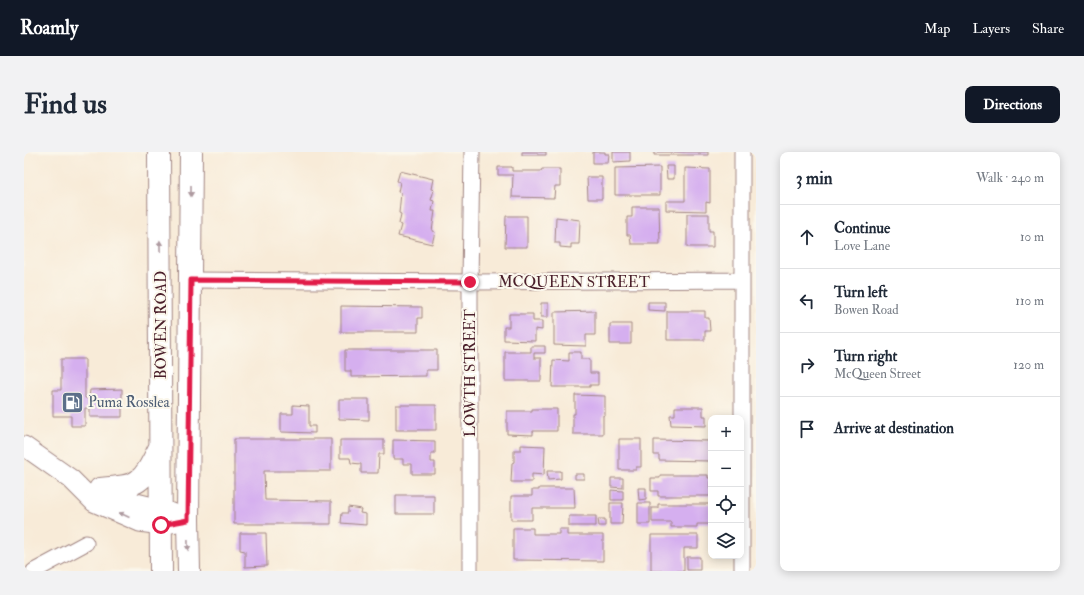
<!DOCTYPE html>
<meta charset="utf-8">
<style>
:root{--surface:#fff;--page:#f2f2f3;--text:#1f2937;--muted:#747a83;--line:#e0e1e3;--accent:#111827}
body{margin:0;font-family:"IM FELL Double Pica",serif;background:var(--page);color:var(--text)}
.controls{position:absolute;right:12px;bottom:12px;display:grid;overflow:hidden;border-radius:8px;box-shadow:0 2px 10px #0003}
.controls button{width:36px;height:36px;display:grid;place-items:center;padding:0;border:0;border-bottom:1px solid var(--line);background:var(--surface);color:var(--text);font:20px sans-serif}
.stop{position:absolute;width:12px;height:12px;margin:-9px;border:3px solid #e11d48;border-radius:50%;background:#fff}
.stop.end{background:#e11d48;border-color:#fff;box-shadow:0 1px 4px #0008}
.list{margin:0;padding:0;list-style:none}
h2{display:flex;justify-content:space-between;align-items:center;height:52px;margin:0;padding:0 16px;font-size:17px}
h2 small{font-size:13px;font-weight:400;color:var(--muted)}
.list li{display:grid;grid-template-columns:26px 1fr auto;gap:12px;align-items:center;box-sizing:border-box;height:64px;padding:0 16px;border-top:1px solid var(--line)}
.list b{display:block;font-size:15px;white-space:nowrap}
.list p{margin:0;font-size:13px;white-space:nowrap;color:var(--muted)}
.list em{font-size:13px;font-style:normal;color:var(--muted)}
.icon{flex:none;width:22px;height:22px;fill:none;stroke:currentColor;stroke-width:2;stroke-linecap:round;stroke-linejoin:round}
.map{position:relative;flex:none;width:732px;height:419px;overflow:hidden;border-radius:8px}
header{display:flex;align-items:center;gap:24px;box-sizing:border-box;height:56px;padding:0 20px;background:var(--accent);color:#fff}
header strong{font-size:19px}
nav{display:flex;gap:22px;margin-inline-start:auto;font-size:14px}
.intro{display:flex;align-items:center;justify-content:space-between;box-sizing:border-box;height:96px;padding:0 24px}
h1{margin:0;font-size:28px}
.button{padding:10px 18px;border-radius:8px;background:var(--accent);color:#fff;font-size:14px;font-weight:700}
main{display:flex;gap:24px;padding:0 24px}
aside{flex:1;background:var(--surface);border-radius:8px;box-shadow:0 2px 10px #0003}
.map>svg:first-child{display:block}
.building{fill:#d5afef}
.lines{fill:none;stroke-linecap:round;stroke-linejoin:round}
.minor-casing{stroke:#a18582;stroke-width:17}
.tertiary-casing{stroke:#a18582;stroke-width:21}
.primary-casing{stroke:#a18582;stroke-width:24}
.minor{stroke:#fff;stroke-width:15}
.tertiary{stroke:#fff;stroke-width:19}
.primary{stroke:#fff;stroke-width:22}
.oneway{fill:#ae9aa0}
.route{stroke:#e11d48;stroke-width:5}
.labels{text-anchor:middle;stroke-width:4;stroke-linejoin:round;paint-order:stroke}
.street-label{font-size:15px;fill:#4a1f2b;stroke:#fbf7ec}
.service-label{font-size:15px;fill:#4e5e75;stroke:#fbf7ec;text-anchor:start}
</style>
<header>
<strong>Roamly</strong>
<nav><a>Map</a><a>Layers</a><a>Share</a></nav>
</header>
<div class="intro"><h1>Find us</h1><a class="button">Directions</a></div>
<main>
<div class="map">
<svg width="732" height="419" viewBox="0 0 732 419">
<rect width="100%" height="100%" fill="#fbf7ec"/>
<filter id="ink" filterUnits="userSpaceOnUse"><feTurbulence type="fractalNoise" baseFrequency=".025" numOctaves="2"/><feDisplacementMap in="SourceGraphic" scale="8" xChannelSelector="R" yChannelSelector="G"/><feConvolveMatrix kernelMatrix="1 2 1 2 8 2 1 2 1" color-interpolation-filters="sRGB"/></filter>
<filter id="wash" filterUnits="userSpaceOnUse"><feTurbulence type="fractalNoise" baseFrequency=".012" numOctaves="4" result="noise"/><feDisplacementMap in="SourceGraphic" scale="16" xChannelSelector="R" yChannelSelector="G"/><feGaussianBlur stdDeviation="0.9" result="paint"/><feColorMatrix in="noise" values="0 0 0 0 0 0 0 0 0 0 0 0 0 0 0 0 0 1.4 0 .05"/><feComposite in="paint" operator="in"/></filter>
<g filter="url(#wash)">
<rect width="100%" height="100%" fill="#f8ebd8"/>
<g id="blocks">
<path class="building" d="M 498,0 L 522,0 L 522,3 L 498,3 Z
M 569,0 L 581,0 L 581,2 L 585,2 L 584,11 L 569,11 Z
M 589,0 L 606,0 L 606,9 L 589,10 Z
M 630,0 L 684,0 L 684,3 L 630,3 Z
M 642,14 L 650,14 L 650,27 L 643,27 Z
M 474,15 L 488,15 L 488,19 L 517,19 L 518,17 L 536,17 L 536,34 L 531,34 L 530,46 L 488,45 L 489,23 L 474,23 Z
M 636,15 L 636,43 L 591,43 L 591,16 Z
M 661,16 L 686,17 L 686,51 L 682,50 L 682,59 L 642,58 L 642,49 L 661,49 Z
M 376,19 L 409,27 L 407,37 L 410,38 L 407,48 L 410,49 L 408,59 L 411,59 L 408,79 L 411,80 L 408,92 L 374,84 L 377,73 L 375,72 L 377,62 L 375,61 L 377,41 L 374,40 L 376,30 L 373,29 Z
M 563,25 L 578,25 L 578,47 L 564,47 Z
M 608,55 L 635,55 L 636,92 L 607,92 L 606,83 L 603,83 L 603,65 L 608,65 Z
M 663,62 L 685,62 L 685,79 L 689,79 L 689,95 L 663,95 Z
M 482,64 L 503,64 L 503,95 L 481,95 Z
M 532,65 L 556,68 L 555,92 L 547,92 L 547,96 L 536,95 L 536,91 L 531,91 Z
M 624,150 L 641,150 L 641,159 L 624,158 Z
M 517,151 L 524,151 L 524,165 L 517,165 Z
M 317,154 L 398,155 L 398,166 L 394,166 L 394,180 L 317,180 Z
M 571,159 L 571,183 L 562,183 L 562,194 L 530,193 L 530,160 Z
M 643,159 L 681,159 L 681,166 L 685,166 L 686,179 L 681,179 L 681,188 L 643,188 Z
M 485,162 L 509,162 L 509,169 L 518,169 L 518,178 L 511,177 L 511,189 L 480,188 L 480,175 L 485,175 Z
M 586,172 L 607,172 L 607,192 L 586,192 Z
M 507,194 L 521,194 L 521,201 L 510,201 L 510,206 L 517,206 L 517,229 L 481,229 L 481,200 L 507,200 Z
M 321,198 L 413,198 L 413,218 L 402,218 L 402,224 L 327,225 L 327,219 L 321,219 Z
M 545,200 L 557,200 L 557,207 L 566,207 L 566,221 L 574,221 L 574,233 L 566,233 L 566,235 L 528,235 L 529,208 L 545,209 Z
M 37,207 L 61,207 L 61,246 L 65,246 L 66,238 L 98,237 L 98,265 L 66,265 L 66,256 L 61,256 L 61,274 L 47,274 L 47,264 L 29,264 L 29,238 L 37,238 Z
M 551,243 L 581,244 L 581,264 L 579,263 L 579,282 L 549,282 L 549,262 L 551,262 Z
M 315,247 L 345,247 L 345,268 L 315,267 Z
M 269,253 L 285,254 L 285,274 L 291,274 L 291,281 L 257,280 L 257,262 L 269,262 Z
M 372,253 L 412,253 L 412,278 L 372,278 Z
M 651,255 L 679,255 L 679,264 L 682,264 L 682,274 L 647,273 L 646,263 L 651,263 Z
M 508,257 L 533,257 L 533,279 L 509,279 L 509,283 L 483,282 L 483,259 L 508,259 Z
M 210,287 L 307,287 L 307,319 L 240,319 L 241,348 L 307,349 L 307,372 L 210,372 Z
M 595,287 L 617,287 L 617,315 L 612,315 L 612,318 L 595,318 Z
M 316,288 L 360,288 L 360,302 L 355,302 L 354,321 L 337,321 L 337,312 L 327,311 L 326,306 L 316,306 Z
M 369,288 L 411,289 L 411,301 L 407,301 L 407,310 L 411,310 L 411,322 L 388,322 L 388,312 L 379,312 L 379,307 L 369,307 Z
M 630,288 L 687,289 L 686,309 L 635,308 L 635,303 L 630,303 Z
M 497,293 L 521,294 L 520,323 L 508,322 L 508,330 L 487,330 L 488,311 L 490,310 L 490,298 L 497,298 Z
M 523,319 L 537,319 L 537,327 L 524,328 Z
M 551,322 L 560,322 L 560,327 L 551,327 Z
M 636,323 L 684,323 L 684,326 L 687,326 L 686,344 L 634,344 L 634,339 L 627,339 L 627,326 L 636,326 Z
M 587,326 L 599,326 L 599,336 L 587,335 Z
M 515,336 L 550,336 L 551,356 L 508,356 L 508,368 L 487,368 L 487,344 L 508,344 L 508,338 L 515,338 Z
M 614,336 L 622,336 L 622,347 L 615,348 Z
M 587,338 L 599,339 L 599,348 L 587,348 Z
M 372,343 L 410,343 L 410,362 L 372,362 Z
M 586,351 L 599,351 L 598,372 L 586,372 Z
M 614,351 L 626,351 L 626,372 L 614,372 Z
M 634,352 L 686,352 L 687,372 L 673,372 L 673,375 L 647,375 L 647,370 L 628,370 L 628,356 L 634,356 Z
M 324,355 L 337,357 L 336,361 L 342,362 L 342,373 L 317,371 L 318,361 L 324,361 Z
M 545,364 L 572,364 L 572,374 L 545,374 Z
M 574,367 L 581,367 L 581,374 L 575,374 Z
M 489,376 L 509,376 L 509,382 L 535,382 L 535,377 L 543,377 L 543,383 L 579,383 L 579,409 L 489,408 Z
M 216,381 L 242,381 L 243,414 L 221,415 L 221,399 L 216,398 Z
M 627,383 L 674,383 L 674,396 L 660,396 L 660,419 L 627,419 Z
M 663,405 L 676,405 L 676,418 L 663,418 Z"/>
</g>
</g>
<g filter="url(#ink)">
<use href="#blocks" fill-opacity="0" stroke="#a18582" stroke-width="1"/>
<g class="lines">
<defs>
<path id="minor" d="M 718,0 L 718,419
M 167,128 L 446,130 L 718,128
M 10,419 L 62,391
M 446,419 L 446,130 L 448,0"/>
<path id="tertiary" d="M 0,294 L 47,327 L 70,350 L 116,370 L 137,373 L 164,368
M 75,337 L 112,351 L 137,357 L 150,362"/>
<path id="primary" d="M 135,0 L 137,419
M 76,337 C 115,334 118,332 135,297
M 165,419 L 164,368 L 167,0"/>
</defs>
<use href="#minor" class="minor-casing"/>
<use href="#tertiary" class="tertiary-casing"/>
<use href="#primary" class="primary-casing"/>
<use href="#minor" class="minor"/>
<use href="#tertiary" class="tertiary"/>
<use href="#primary" class="primary"/>
</g>
<defs><path id="oneway-solid" d="M-6-.8H1V-3.2L6.5 0L1 3.2V.8H-6Z"/></defs>
<g class="oneway">
<use href="#oneway-solid" transform="translate(167 39) rotate(90)"/>
<use href="#oneway-solid" transform="translate(136 94) rotate(-91)"/>
<use href="#oneway-solid" transform="translate(100 363) rotate(-156)"/>
<use href="#oneway-solid" transform="translate(164 393) rotate(89)"/>
</g>
</g>
<g class="lines" filter="url(#ink)">
<path class="route" d="M 137,373 L 164,368 L 167,128 L 446,130"/>
</g>
<defs>
<symbol id="fuel-square" viewBox="-11 -11 22 22"><rect x="-9" y="-9" width="18" height="18" rx="4" fill="#5c6f8a" stroke="#fbf7ec"/><path d="M-5.5-6h7V0h2V4h1.3V-2.5L3-4.5l.8-.8L6-3V5H2.5V1h-1V6h-7ZM-4.2-4.7v3.2H.2V-4.7Z" fill="#fff"/></symbol>
</defs>
<g fill-rule="evenodd">
<use href="#fuel-square" x="36" y="238" width="25" height="25"/>
</g>
<g class="labels">
<g class="street-label">
<text x="550" y="135">MCQUEEN STREET</text>
<text transform="translate(137 173) rotate(-90)" y="5">BOWEN ROAD</text>
<text transform="translate(446 221) rotate(-90)" y="5">LOWTH STREET</text>
</g>
<g class="service-label">
<text x="64" y="255">Puma Rosslea</text>
</g>
</g>
</svg>
<div class="controls">
<button>+</button>
<button>−</button>
<button><svg class="icon" aria-label="locate" viewBox="0 0 24 24"><circle cx="12" cy="12" r="6"/><path d="M12 2v4M12 18v4M2 12h4M18 12h4"/></svg></button>
<button><svg class="icon" aria-label="layers" viewBox="0 0 24 24"><path d="M12 4l9 5-9 5-9-5zM3 14l9 5 9-5"/></svg></button>
</div>
<div class="stop" style="left:137px;top:373px"></div>
<div class="stop end" style="left:446px;top:130px"></div>
</div>
<aside>
<h2>3 min<small>Walk · 240 m</small></h2>
<ul class="list">
<li><svg class="icon" aria-label="ahead" viewBox="0 0 24 24"><path d="M12 20V5M6 11l6-6 6 6"/></svg><div><b>Continue</b><p>Love Lane</p></div><em>10 m</em></li>
<li><svg class="icon" aria-label="left" viewBox="0 0 24 24"><path d="M17 20v-9H6M10 6l-5 5 5 5"/></svg><div><b>Turn left</b><p>Bowen Road</p></div><em>110 m</em></li>
<li><svg class="icon" aria-label="right" viewBox="0 0 24 24"><path d="M7 20v-9h11M14 6l5 5-5 5"/></svg><div><b>Turn right</b><p>McQueen Street</p></div><em>120 m</em></li>
<li><svg class="icon" aria-label="arrive" viewBox="0 0 24 24"><path d="M6 21V4h12l-3 4 3 4H6"/></svg><div><b>Arrive at destination</b></div></li>
</ul>
</aside>
</main>
